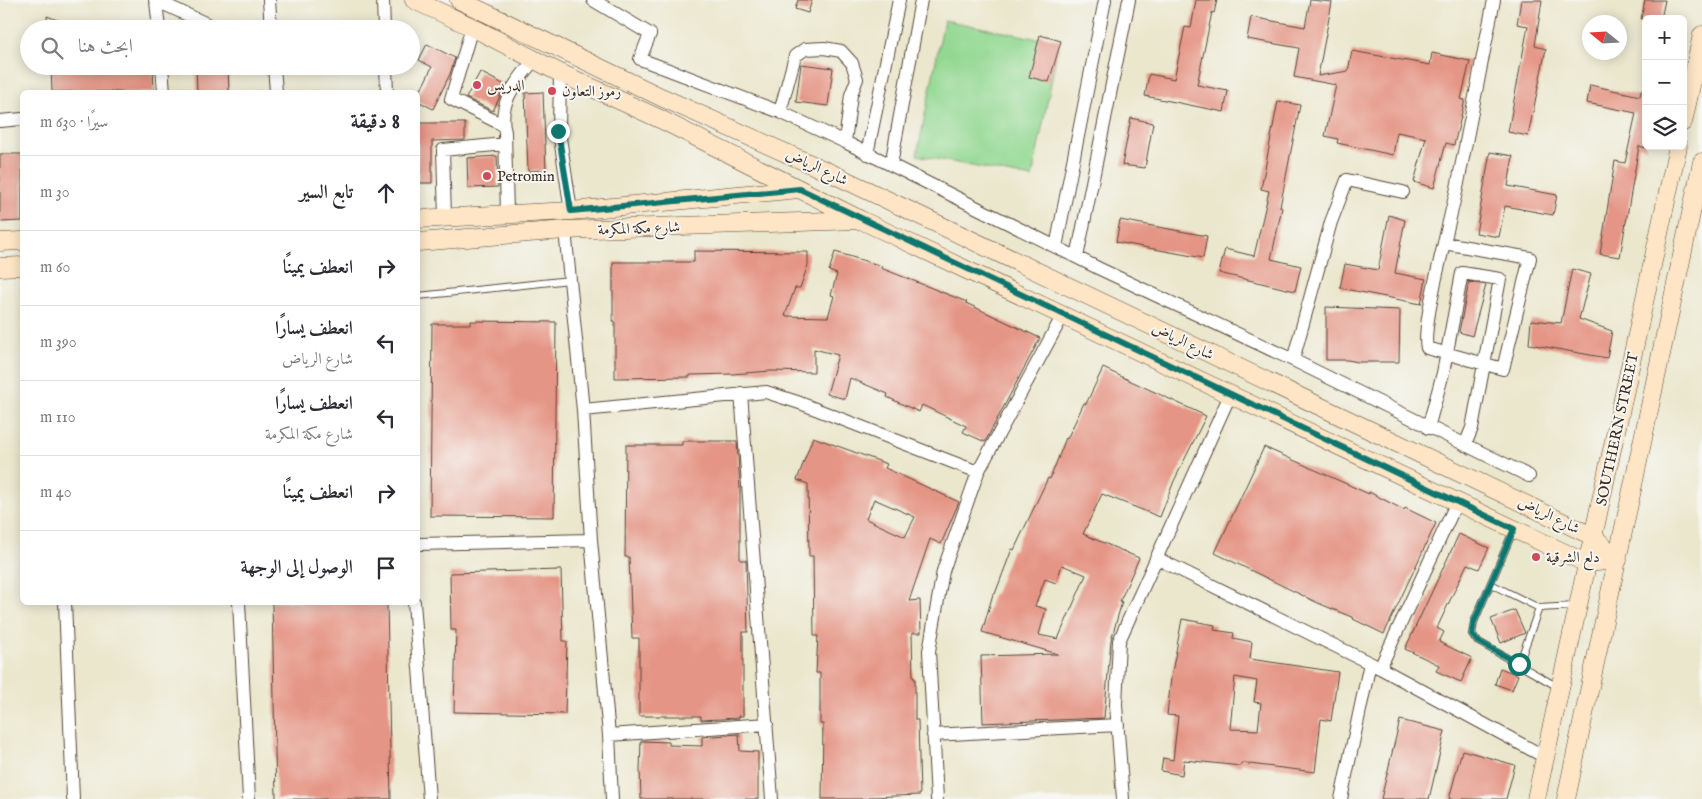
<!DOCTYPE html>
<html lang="ar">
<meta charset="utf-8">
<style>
:root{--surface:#fff;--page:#f2f2f3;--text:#2b2b33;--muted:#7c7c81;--line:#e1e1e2}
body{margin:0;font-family:"IM FELL English",Amiri,serif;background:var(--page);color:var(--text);direction:rtl}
.controls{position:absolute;right:15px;top:15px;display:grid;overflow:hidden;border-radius:8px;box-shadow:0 2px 12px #0003}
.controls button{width:45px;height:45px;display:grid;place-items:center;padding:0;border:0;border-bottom:1px solid var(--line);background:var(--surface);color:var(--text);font:25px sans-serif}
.compass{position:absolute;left:1582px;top:15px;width:45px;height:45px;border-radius:50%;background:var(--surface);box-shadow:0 2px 12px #0003;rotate:288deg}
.stop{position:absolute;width:15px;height:15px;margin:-11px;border:4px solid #0f766e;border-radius:50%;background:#fff}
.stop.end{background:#0f766e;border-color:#fff;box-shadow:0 1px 5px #0008}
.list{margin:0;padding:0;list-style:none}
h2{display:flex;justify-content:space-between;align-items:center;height:65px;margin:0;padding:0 20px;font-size:21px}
h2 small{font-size:16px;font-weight:400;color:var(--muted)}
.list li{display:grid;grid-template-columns:32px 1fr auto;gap:15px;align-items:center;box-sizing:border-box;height:75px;padding:0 20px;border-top:1px solid var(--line)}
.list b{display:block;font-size:19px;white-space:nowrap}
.list p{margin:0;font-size:16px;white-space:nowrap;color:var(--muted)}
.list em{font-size:16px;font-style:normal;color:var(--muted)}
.icon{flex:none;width:28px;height:28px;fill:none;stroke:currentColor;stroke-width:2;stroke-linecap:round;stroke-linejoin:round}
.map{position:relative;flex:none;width:1702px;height:799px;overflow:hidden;direction:ltr}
.search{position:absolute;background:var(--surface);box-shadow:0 2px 12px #0003;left:20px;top:20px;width:400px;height:55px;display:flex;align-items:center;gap:12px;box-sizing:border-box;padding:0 18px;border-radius:28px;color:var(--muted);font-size:19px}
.panel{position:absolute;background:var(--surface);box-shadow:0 2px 12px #0003;left:20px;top:90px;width:400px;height:515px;border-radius:8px;direction:rtl}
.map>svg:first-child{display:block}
.green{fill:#92d891;stroke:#668158}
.building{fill:#e59585;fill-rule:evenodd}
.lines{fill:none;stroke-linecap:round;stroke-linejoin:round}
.lane-casing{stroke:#554638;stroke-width:8}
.street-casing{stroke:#554638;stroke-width:14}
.secondary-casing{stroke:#554638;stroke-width:19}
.lane{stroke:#fff;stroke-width:6}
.street{stroke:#fff;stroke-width:12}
.secondary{stroke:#fde5c5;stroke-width:18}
.route{stroke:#0f766e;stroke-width:6}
.poi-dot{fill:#d1495b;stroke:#f6f6f2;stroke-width:2}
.labels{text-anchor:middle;stroke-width:4;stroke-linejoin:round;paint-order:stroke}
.poi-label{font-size:15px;fill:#3b2a1e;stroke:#f6f6f2;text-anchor:start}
.street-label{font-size:15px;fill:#3b2a1e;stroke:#f6f6f2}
</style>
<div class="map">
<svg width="1702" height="799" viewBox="0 0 1702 799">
<rect width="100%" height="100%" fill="#f6f6f2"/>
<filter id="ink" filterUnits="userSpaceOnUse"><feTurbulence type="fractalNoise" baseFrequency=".02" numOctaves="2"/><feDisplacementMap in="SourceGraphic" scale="10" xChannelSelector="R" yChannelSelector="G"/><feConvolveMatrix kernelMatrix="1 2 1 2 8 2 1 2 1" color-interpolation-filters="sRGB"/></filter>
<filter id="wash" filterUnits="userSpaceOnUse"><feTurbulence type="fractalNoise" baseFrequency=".0096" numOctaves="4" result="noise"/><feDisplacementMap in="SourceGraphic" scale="20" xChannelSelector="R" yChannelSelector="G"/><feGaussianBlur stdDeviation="1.12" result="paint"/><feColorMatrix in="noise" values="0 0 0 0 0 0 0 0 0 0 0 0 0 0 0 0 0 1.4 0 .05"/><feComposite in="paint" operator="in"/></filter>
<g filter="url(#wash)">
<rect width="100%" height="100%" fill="#ebe7cd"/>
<path class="green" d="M 944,20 L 1059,43 L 1032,178 L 917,155 Z"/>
<g id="blocks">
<path class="building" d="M 798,0 L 812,0 L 808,13 L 795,9 Z
M 1196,0 L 1217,0 L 1214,13 L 1212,12 L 1197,85 L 1228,91 L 1224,112 L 1145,96 L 1149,74 L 1174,79 L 1185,27 L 1191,28 Z
M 1310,0 L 1332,2 L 1318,76 L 1348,71 L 1352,51 L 1430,65 L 1432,53 L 1470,61 L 1461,99 L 1465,100 L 1454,145 L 1446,143 L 1434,188 L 1414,182 L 1426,138 L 1397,132 L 1393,155 L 1337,143 L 1338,139 L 1325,136 L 1336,85 L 1294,77 L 1299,48 L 1247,39 L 1251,17 L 1305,27 Z
M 1521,0 L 1542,0 L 1535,46 L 1546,49 L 1528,136 L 1508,132 L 1528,26 L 1517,24 Z
M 1645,0 L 1665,0 L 1661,19 L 1641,19 Z
M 47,16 L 78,28 L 78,29 L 48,29 Z
M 1040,35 L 1061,41 L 1049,82 L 1029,77 Z
M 427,44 L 455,58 L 450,74 L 433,109 L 418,101 L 418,96 L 432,67 L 419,60 Z
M 801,64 L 833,68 L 828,106 L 796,102 Z
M 51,66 L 153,66 L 154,92 L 52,92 Z
M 196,66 L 228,66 L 229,92 L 197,92 Z
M 480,72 L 505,85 L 493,111 L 466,98 Z
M 1590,85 L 1640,96 L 1641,90 L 1646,90 L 1646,148 L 1639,146 L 1620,257 L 1600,254 L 1615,161 L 1625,163 L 1636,113 L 1587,103 Z
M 543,92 L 546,170 L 528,171 L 525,93 Z
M 1278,101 L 1300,105 L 1280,207 L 1282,208 L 1271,259 L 1301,266 L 1295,291 L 1219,273 L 1225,249 L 1254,256 L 1269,191 L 1261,189 Z
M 1131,118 L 1153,123 L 1145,168 L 1122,165 Z
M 418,123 L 465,123 L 465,140 L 432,141 L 432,183 L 418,183 Z
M 1490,152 L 1513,156 L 1508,186 L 1557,195 L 1553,215 L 1505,206 L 1499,237 L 1476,233 Z
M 0,154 L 22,154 L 22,221 L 0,222 Z
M 497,156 L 498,187 L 468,188 L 467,158 Z
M 1389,215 L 1405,220 L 1395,273 L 1426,279 L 1421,304 L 1340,288 L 1345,264 L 1378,270 Z
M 1120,220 L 1207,236 L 1203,258 L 1116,242 Z
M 694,251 L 808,252 L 808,265 L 800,288 L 795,288 L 785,316 L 828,317 L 834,296 L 831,295 L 837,274 L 829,271 L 835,252 L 882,266 L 881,268 L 967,302 L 966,303 L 1040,338 L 985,442 L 963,432 L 966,426 L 922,405 L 919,412 L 887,397 L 888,394 L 850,378 L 845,399 L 827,394 L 838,355 L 814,349 L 814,372 L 771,371 L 732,374 L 690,375 L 690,377 L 615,378 L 615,321 L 613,321 L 613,262 L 694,262 Z
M 1572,269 L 1591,274 L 1579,319 L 1612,331 L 1607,358 L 1529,344 L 1531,320 L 1561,323 Z
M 1469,282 L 1486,285 L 1472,336 L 1459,332 Z
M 1326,307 L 1400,310 L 1399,362 L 1358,362 L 1348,360 L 1326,360 Z
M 471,321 L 556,322 L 554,517 L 430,516 L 432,324 L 471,324 Z
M 1103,368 L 1206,416 L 1174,481 L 1160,517 L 1102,494 L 1083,534 L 1139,558 L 1120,601 L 1122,602 L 1111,640 L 1104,718 L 983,723 L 981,656 L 1058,654 L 982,632 L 993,594 L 995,594 L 1012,549 L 1014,550 L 1048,478 L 1050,479 L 1066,438 L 1067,439 L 1084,403 L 1086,404 ZM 1062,565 L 1086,575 L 1058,639 L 1039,635 L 1046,609 L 1035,606 L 1045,579 L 1056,583 Z
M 813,437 L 887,464 L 885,468 L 959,502 L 941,544 L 930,539 L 909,601 L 920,600 L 921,633 L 912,633 L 913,678 L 915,678 L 915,720 L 918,720 L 920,795 L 870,797 L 870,799 L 822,799 L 823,724 L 820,724 L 820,673 L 816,673 L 818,636 L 814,636 L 813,556 L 809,556 L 808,484 L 797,480 ZM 874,499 L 915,517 L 905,537 L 866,519 Z
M 682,441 L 737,441 L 740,488 L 740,560 L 746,560 L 748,632 L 743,632 L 743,716 L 739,716 L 739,718 L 701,720 L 701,716 L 639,716 L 639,638 L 632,638 L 629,557 L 625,557 L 626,445 L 682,445 Z
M 1264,447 L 1369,494 L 1369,492 L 1404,510 L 1405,508 L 1436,523 L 1384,634 L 1353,619 L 1354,618 L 1318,603 L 1215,553 Z
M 1459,534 L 1489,548 L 1479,569 L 1467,564 L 1437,628 L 1444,632 L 1439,642 L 1472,658 L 1461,682 L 1436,671 L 1439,665 L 1405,649 Z
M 561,570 L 563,641 L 567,641 L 565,714 L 454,712 L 456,630 L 451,630 L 450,573 Z
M 272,602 L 387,602 L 391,799 L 276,799 Z
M 1515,610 L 1525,633 L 1501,643 L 1491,619 Z
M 1182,619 L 1215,625 L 1214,630 L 1234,633 L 1233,638 L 1252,642 L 1250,659 L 1338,672 L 1331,721 L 1321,719 L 1315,772 L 1241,763 L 1241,766 L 1184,760 L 1182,775 L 1161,771 L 1163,758 L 1173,760 L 1178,716 L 1167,715 L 1171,678 ZM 1235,677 L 1257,681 L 1254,702 L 1261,703 L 1258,730 L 1230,729 Z
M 1500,668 L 1518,675 L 1512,690 L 1495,684 Z
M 1400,720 L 1445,731 L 1429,799 L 1381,799 Z
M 739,734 L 740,751 L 758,752 L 758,799 L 641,799 L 640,770 L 641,741 L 669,742 L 669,745 L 702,746 L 702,737 Z
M 1462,750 L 1515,765 L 1506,799 L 1449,799 Z"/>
</g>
</g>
<g filter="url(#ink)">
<use href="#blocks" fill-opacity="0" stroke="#554638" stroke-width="1"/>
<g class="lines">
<defs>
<path id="lane" d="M 418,296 L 570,280
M 1514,529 L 1474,622 L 1472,634 L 1477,641 L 1558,687
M 1491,584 L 1539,608 L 1576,606
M 1519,664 L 1539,608"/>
<path id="street" d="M 155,0 L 218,29
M 269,0 L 271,29
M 383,0 L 384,29
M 593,0 L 650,34 L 640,59 L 780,112 L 845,142 L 1100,269 L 1293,360 L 1529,476
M 156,1 L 159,29
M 472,27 L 451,99 L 503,125
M 162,66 L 164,92
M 274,66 L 276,92
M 386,66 L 387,92
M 560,73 L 559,131 L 571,211
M 780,112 L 795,56 L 805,49 L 824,48 L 841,51 L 852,63 L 857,79 L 851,95 L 845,142
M 0,121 L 22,119
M 867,154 L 899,0
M 891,165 L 921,0
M 507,215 L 505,132 C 497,103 517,81 534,60
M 445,218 L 443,150 L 505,144
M 565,230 L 583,410 L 591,540 L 609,735 L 612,799
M 1444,243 L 1530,258 L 1503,369 L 1427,348 C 1422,329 1439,266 1444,243 Z
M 1444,243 L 1457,188 L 1494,0
M 1056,247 L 1105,0
M 1077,257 L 1129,0
M 1293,360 L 1331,222 L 1347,180 L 1403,192
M 741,393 L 772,799
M 583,410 L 766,392 L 800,403 L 978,472
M 1428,428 L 1443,373 L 1462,273 L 1500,279 L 1472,428 L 1465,445
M 418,544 L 591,540
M 1156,558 L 1380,668 L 1545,757
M 65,602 L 73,799
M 239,602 L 249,799
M 414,602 L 429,799
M 1380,668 L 1457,502
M 609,735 L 767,724
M 933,735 L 1118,725
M 937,799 L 929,651 L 943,571 L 978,472 L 1063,315
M 1123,799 L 1116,705 L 1119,641 L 1230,395
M 1341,799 L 1370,663"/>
<path id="secondary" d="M 414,0 L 472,27 L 560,73 L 660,119 L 861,220 L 1586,563 L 1618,560
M 459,0 L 661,97 L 835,175 L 1594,537 L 1618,560
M 1683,122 L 1702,35
M 418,219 L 571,211 L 799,189
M 0,242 L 22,241
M 418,242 L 565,230 L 858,220
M 0,267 L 22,266
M 1536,799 L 1678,146
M 1566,799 L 1702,162"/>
</defs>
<use href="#lane" class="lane-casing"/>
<use href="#street" class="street-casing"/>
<use href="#secondary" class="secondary-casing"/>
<use href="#lane" class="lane"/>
<use href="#street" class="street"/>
<use href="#secondary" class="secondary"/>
</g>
</g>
<g class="lines" filter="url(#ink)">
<path class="route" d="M 558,131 L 571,211 L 800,189 L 1514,529 L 1474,622 L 1472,634 L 1477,641 L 1519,664"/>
</g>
<g class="poi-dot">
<circle cx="477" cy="85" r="5"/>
<circle cx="552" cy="91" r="5"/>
<circle cx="487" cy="176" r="5"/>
<circle cx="1536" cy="557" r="5"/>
</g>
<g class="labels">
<g class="poi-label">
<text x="487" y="90">الدريس</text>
<text x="562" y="96">رموز التعاون</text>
<text x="497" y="181">Petromin</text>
<text x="1546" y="562">دلع الشرقية</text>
</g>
<g class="street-label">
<text transform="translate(817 167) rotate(25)" y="5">شارع الرياض</text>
<text transform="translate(639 228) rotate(-2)" y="5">شارع مكة المكرمة</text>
<text transform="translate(1183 341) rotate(26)" y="5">شارع الرياض</text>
<text transform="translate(1617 429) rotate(-78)" y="5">SOUTHERN STREET</text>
<text transform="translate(1549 515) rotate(26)" y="5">شارع الرياض</text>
</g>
</g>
</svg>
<div class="controls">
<button>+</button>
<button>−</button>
<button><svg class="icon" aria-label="layers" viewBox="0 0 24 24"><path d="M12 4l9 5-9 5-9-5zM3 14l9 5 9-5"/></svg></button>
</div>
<svg class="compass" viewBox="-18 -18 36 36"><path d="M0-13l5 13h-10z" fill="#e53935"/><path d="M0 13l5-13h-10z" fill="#7c7c81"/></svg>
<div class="stop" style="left:1519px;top:664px"></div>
<div class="stop end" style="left:558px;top:131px"></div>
<div class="search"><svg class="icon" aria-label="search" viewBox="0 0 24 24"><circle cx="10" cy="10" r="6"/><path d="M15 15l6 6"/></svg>ابحث هنا</div>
<section class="panel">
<h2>8 دقيقة<small>سيرًا · 630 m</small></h2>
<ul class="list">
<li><svg class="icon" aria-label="ahead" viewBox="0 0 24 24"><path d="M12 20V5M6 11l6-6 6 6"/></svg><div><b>تابع السير</b></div><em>30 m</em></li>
<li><svg class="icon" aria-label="right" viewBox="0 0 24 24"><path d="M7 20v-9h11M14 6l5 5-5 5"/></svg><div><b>انعطف يمينًا</b></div><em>60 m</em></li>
<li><svg class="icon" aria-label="left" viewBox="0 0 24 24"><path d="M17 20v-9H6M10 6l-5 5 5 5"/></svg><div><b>انعطف يسارًا</b><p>شارع الرياض</p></div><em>390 m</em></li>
<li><svg class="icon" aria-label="left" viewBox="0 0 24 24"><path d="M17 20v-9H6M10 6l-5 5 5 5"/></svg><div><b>انعطف يسارًا</b><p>شارع مكة المكرمة</p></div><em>110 m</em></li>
<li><svg class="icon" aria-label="right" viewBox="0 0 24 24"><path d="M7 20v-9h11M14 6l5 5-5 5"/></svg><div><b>انعطف يمينًا</b></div><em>40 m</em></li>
<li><svg class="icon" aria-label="arrive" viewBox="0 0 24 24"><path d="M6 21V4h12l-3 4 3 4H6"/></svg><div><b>الوصول إلى الوجهة</b></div></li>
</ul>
</section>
</div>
